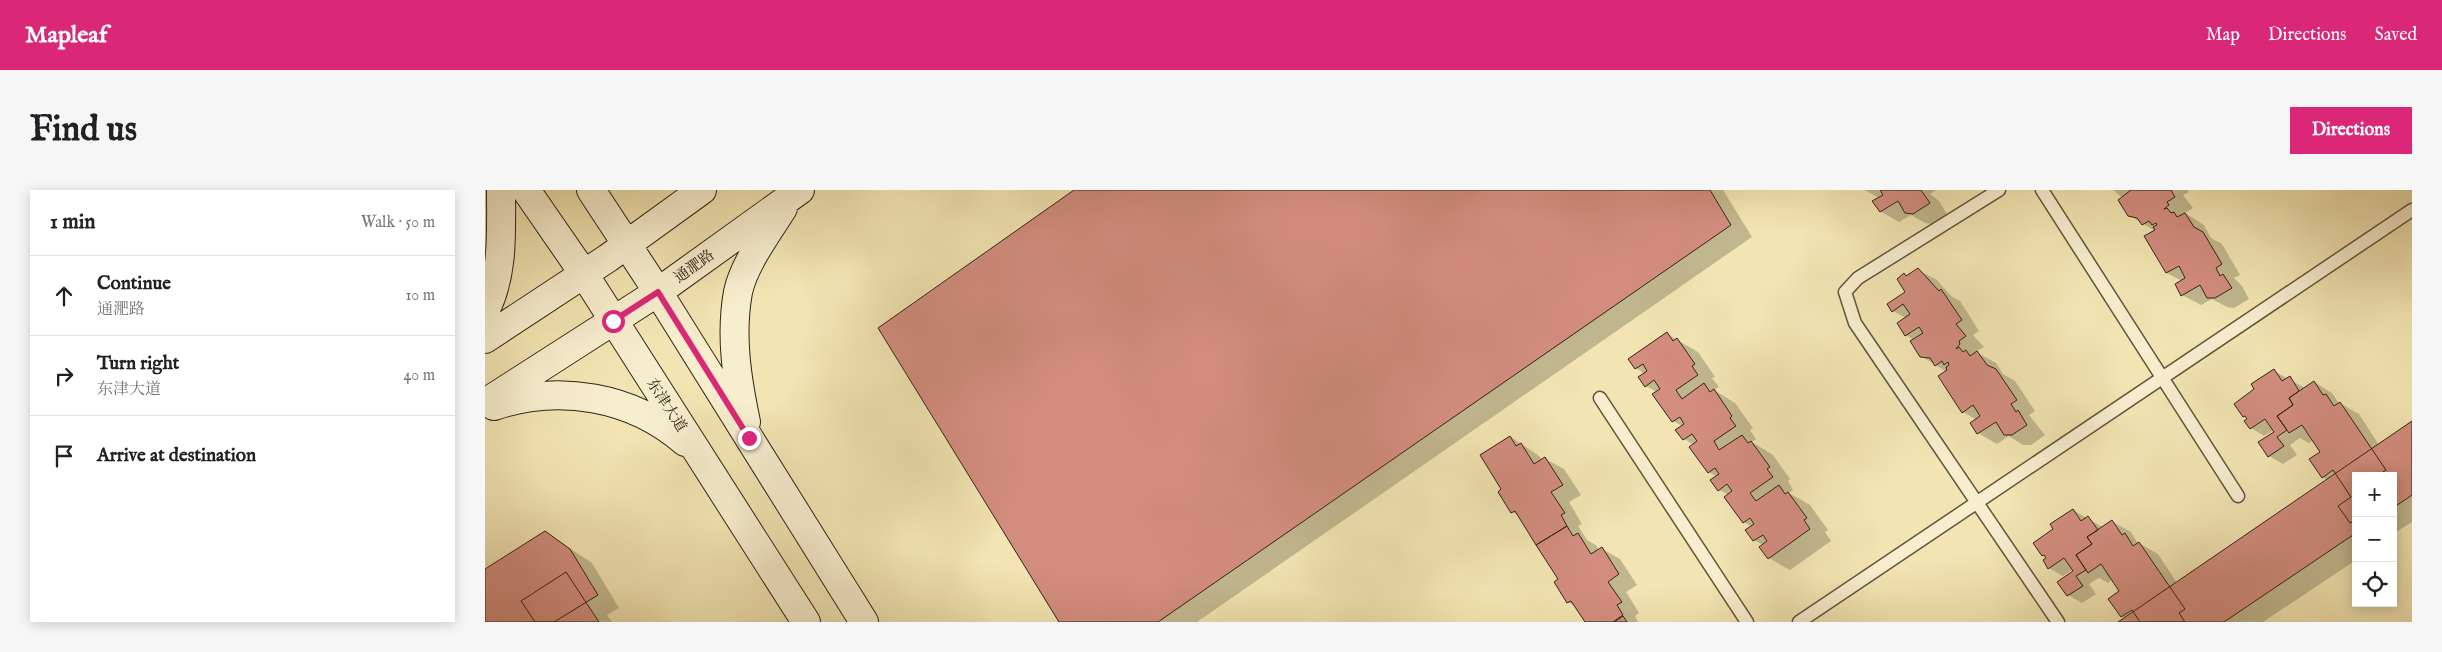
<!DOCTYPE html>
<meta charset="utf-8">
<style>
:root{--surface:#fff;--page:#f6f6f6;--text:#202124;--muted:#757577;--line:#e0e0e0;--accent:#db2777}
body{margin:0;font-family:"IM FELL English","Noto Serif SC",serif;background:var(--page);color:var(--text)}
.controls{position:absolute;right:15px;bottom:15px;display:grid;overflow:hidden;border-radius:0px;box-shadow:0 2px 12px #0003}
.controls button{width:45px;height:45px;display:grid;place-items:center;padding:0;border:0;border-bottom:1px solid var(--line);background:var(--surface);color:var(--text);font:25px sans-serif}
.stop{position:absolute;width:15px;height:15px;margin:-11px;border:4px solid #db2777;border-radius:50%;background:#fff}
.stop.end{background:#db2777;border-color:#fff;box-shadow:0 1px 5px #0008}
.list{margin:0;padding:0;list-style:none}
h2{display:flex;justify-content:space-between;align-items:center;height:65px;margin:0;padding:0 20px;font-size:21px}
h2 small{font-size:16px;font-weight:400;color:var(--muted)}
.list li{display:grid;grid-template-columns:32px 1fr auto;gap:15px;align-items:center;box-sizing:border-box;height:80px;padding:0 20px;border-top:1px solid var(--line)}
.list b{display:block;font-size:19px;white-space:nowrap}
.list p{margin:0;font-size:16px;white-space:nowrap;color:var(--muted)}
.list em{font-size:16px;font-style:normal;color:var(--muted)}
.icon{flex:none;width:28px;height:28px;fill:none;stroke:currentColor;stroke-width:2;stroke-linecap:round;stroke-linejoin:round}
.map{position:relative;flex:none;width:1927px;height:432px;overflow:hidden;border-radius:0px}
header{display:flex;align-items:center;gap:30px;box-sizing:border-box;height:70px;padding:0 25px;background:var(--accent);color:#fff}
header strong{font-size:24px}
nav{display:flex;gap:28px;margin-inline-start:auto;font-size:18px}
.intro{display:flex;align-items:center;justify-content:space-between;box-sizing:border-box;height:120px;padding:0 30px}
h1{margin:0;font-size:35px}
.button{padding:12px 22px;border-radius:0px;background:var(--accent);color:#fff;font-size:18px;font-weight:700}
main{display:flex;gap:30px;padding:0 30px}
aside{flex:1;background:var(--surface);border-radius:0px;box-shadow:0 2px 12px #0003}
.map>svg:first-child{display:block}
.shadow{fill:#0003}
.building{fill:#d38d7f;stroke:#322315}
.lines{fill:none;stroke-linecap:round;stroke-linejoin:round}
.lane-casing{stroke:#62543c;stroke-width:15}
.secondary-casing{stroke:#322315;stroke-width:30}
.lane{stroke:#f7eece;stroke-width:12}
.secondary{stroke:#f7eece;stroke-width:28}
.route{stroke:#db2777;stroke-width:6}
.labels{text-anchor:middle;stroke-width:4.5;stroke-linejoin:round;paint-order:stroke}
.street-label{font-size:15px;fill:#322315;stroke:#f7eece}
</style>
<header>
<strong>Mapleaf</strong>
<nav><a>Map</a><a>Directions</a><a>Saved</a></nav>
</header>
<div class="intro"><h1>Find us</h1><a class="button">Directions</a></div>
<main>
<aside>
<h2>1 min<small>Walk · 50 m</small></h2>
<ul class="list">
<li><svg class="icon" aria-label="ahead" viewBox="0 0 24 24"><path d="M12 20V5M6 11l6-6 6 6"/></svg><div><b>Continue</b><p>通淝路</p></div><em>10 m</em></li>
<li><svg class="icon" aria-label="right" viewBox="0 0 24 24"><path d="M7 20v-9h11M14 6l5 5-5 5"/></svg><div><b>Turn right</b><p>东津大道</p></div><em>40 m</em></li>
<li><svg class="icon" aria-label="arrive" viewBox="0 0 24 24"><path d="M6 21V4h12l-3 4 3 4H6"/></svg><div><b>Arrive at destination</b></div></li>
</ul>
</aside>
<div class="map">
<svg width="1927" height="432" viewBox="0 0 1927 432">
<rect width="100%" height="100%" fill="#f2e5b3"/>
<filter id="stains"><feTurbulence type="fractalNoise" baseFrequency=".004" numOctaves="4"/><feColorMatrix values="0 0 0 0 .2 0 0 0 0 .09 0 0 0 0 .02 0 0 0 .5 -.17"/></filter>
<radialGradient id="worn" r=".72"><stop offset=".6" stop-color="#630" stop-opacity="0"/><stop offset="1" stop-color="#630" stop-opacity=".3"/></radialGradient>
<path class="shadow" d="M 591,0 L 1238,0 L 1267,47 L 712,432 L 575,432 Z
M 1380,0 L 1451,0 L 1445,4 L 1454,11 L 1462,24 L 1447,34 L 1440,33 L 1426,25 L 1414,32 L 1395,21 L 1394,8 Z
M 1628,0 L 1702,0 L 1704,2 L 1698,5 L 1708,18 L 1700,23 L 1719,35 L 1726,48 L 1737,54 L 1755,85 L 1749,88 L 1757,96 L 1764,109 L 1749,118 L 1742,117 L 1727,109 L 1716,115 L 1697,105 L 1697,91 L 1682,83 L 1661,46 L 1670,41 L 1644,25 L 1638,8 Z
M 1433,80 L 1452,90 L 1466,106 L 1475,111 L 1494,141 L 1488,145 L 1499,157 L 1491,162 L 1511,173 L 1518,184 L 1530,191 L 1550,221 L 1544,225 L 1560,245 L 1546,255 L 1538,255 L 1524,246 L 1512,254 L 1493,243 L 1487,233 L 1492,230 L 1478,222 L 1462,182 L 1436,166 L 1429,150 L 1421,145 L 1413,133 L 1421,128 L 1408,121 L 1422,102 L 1419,85 L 1423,87 Z
M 1182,144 L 1213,162 L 1230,187 L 1227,188 L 1234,197 L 1229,200 L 1250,213 L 1268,238 L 1265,240 L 1271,249 L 1267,252 L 1288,265 L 1305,289 L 1303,291 L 1308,300 L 1304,303 L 1325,315 L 1343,340 L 1340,342 L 1346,351 L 1305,380 L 1284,368 L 1278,355 L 1269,350 L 1267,337 L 1259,332 L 1244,305 L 1234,300 L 1232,287 L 1224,282 L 1209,255 L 1199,249 L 1197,236 L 1188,231 L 1169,205 L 1172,202 L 1161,196 L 1160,184 L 1151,178 Z
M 1789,181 L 1820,198 L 1829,192 L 1847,203 L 1853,212 L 1874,224 L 1894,255 L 1927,232 L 1927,332 L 1908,344 L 1908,286 L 1871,286 L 1871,370 L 1778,432 L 1635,432 L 1640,428 L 1636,426 L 1636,402 L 1627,389 L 1623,393 L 1614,388 L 1604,394 L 1611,404 L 1597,413 L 1583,405 L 1574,392 L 1589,382 L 1588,379 L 1578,386 L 1564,378 L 1563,368 L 1558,365 L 1570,339 L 1588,320 L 1619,338 L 1628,332 L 1646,342 L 1652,352 L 1673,364 L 1692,393 L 1843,290 L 1838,287 L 1837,262 L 1829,250 L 1824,253 L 1815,248 L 1805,255 L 1812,265 L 1798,274 L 1784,266 L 1790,242 L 1789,240 L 1779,246 L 1766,238 L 1764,229 L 1759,226 L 1771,200 Z
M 1026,247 L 1054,266 L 1058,271 L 1060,269 L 1079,279 L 1096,305 L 1084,312 L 1097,334 L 1093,336 L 1102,350 L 1111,355 L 1114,360 L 1117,359 L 1135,369 L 1152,395 L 1141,402 L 1154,423 L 1150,426 L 1153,432 L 1101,432 L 1092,417 L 1083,412 L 1075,389 L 1036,327 L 1027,322 L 1018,300 Z
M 60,342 L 107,373 L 134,418 L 122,425 L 127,432 L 0,432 L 0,381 Z"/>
<path class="building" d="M 589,0 L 1225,0 L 1246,35 L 673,432 L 574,432 L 393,138 Z
M 1395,0 L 1436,0 L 1445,13 L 1428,24 L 1420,23 L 1413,11 L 1395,22 L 1387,11 L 1398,5 Z
M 1646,0 L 1686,0 L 1690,7 L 1682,12 L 1684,15 L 1679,19 L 1682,18 L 1686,23 L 1689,22 L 1692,27 L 1700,23 L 1709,37 L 1718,42 L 1737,74 L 1731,78 L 1735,86 L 1738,84 L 1747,98 L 1730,108 L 1722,108 L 1715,95 L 1696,106 L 1690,94 L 1700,88 L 1694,76 L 1681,83 L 1659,46 L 1670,40 L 1668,37 L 1672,35 L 1671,33 L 1667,35 L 1664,31 L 1657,35 L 1652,28 L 1643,26 L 1633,10 Z
M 1433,78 L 1454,101 L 1456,99 L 1477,130 L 1471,134 L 1481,146 L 1474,151 L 1475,154 L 1471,159 L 1474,157 L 1478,162 L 1481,160 L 1485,166 L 1492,161 L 1502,175 L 1511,179 L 1532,210 L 1526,214 L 1531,222 L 1533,220 L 1542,235 L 1527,245 L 1519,245 L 1511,232 L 1492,244 L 1485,233 L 1495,226 L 1488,215 L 1477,223 L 1453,186 L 1462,180 L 1461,177 L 1464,175 L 1463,172 L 1459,175 L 1457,171 L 1450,176 L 1445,168 L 1435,167 L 1425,151 L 1438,143 L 1434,137 L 1420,146 L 1412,133 L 1425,124 L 1418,114 L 1407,122 L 1402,114 L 1420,102 L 1412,89 L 1419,83 L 1421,86 Z
M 1182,142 L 1188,151 L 1192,148 L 1210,174 L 1207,176 L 1213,185 L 1191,200 L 1197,209 L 1219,193 L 1225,202 L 1229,199 L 1247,226 L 1245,228 L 1251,236 L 1229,251 L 1234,260 L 1257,245 L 1263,253 L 1266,251 L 1285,277 L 1282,279 L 1288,287 L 1265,303 L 1271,311 L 1294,295 L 1300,304 L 1303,302 L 1322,328 L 1319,330 L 1325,339 L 1283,369 L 1274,357 L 1282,351 L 1278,345 L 1268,351 L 1260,340 L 1269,334 L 1265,328 L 1258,333 L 1239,307 L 1247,301 L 1242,294 L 1233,301 L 1225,290 L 1234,284 L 1230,278 L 1223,283 L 1204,257 L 1212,251 L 1207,244 L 1198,250 L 1190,240 L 1199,234 L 1195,227 L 1187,232 L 1167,204 L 1175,199 L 1169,190 L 1160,197 L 1153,187 L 1162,181 L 1158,174 L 1150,179 L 1143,169 Z
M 1789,179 L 1797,191 L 1805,186 L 1814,201 L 1804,208 L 1808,215 L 1792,226 L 1802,240 L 1792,247 L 1799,256 L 1783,267 L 1773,252 L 1789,242 L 1780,229 L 1765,239 L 1759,231 L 1762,229 L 1760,226 L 1758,227 L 1749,214 L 1769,199 L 1766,194 Z
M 1829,191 L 1838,205 L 1841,204 L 1849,216 L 1855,212 L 1901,280 L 1895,284 L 1896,286 L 1871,286 L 1871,330 L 1865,333 L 1853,316 L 1866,307 L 1848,280 L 1837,288 L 1824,269 L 1835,262 L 1817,235 L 1804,243 L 1792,226 L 1808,215 L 1804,208 Z
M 1927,231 L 1927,305 L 1908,318 L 1908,286 L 1871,286 L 1871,343 L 1739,432 L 1633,432 Z
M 1025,246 L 1031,256 L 1036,253 L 1049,274 L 1060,267 L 1078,295 L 1066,302 L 1080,323 L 1076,325 L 1082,336 L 1051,355 L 1030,321 L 1026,323 L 1013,302 L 1016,299 L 995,265 Z
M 1588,319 L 1596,331 L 1603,326 L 1613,340 L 1602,347 L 1607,354 L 1591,365 L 1601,380 L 1591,386 L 1598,396 L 1582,406 L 1572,392 L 1588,381 L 1579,368 L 1563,379 L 1558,370 L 1561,368 L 1559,365 L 1557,366 L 1548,353 L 1568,339 L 1565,334 Z
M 1627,330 L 1637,345 L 1640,343 L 1648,356 L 1654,352 L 1700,419 L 1694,423 L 1700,432 L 1655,432 L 1647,420 L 1636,427 L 1623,409 L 1634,401 L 1616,374 L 1603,383 L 1591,365 L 1607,354 L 1602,347 Z
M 1082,336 L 1088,346 L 1093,343 L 1106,364 L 1117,357 L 1134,384 L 1123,392 L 1137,412 L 1132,415 L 1138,425 L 1128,432 L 1100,432 L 1086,411 L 1082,413 L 1069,392 L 1073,389 L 1051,355 Z
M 60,341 L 85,359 L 113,405 L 69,432 L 0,432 L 0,379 Z
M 81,382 L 114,432 L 50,432 L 36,411 Z
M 1138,426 L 1142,432 L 1129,432 Z"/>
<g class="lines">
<defs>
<path id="lane" d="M 1514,0 L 1373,88 L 1360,102 L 1370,133 L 1573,432
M 1557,0 L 1753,306
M 1115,208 L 1262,432
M 1314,432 L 1927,20"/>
<path id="secondary" d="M 41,0 L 99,84 L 321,432
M 106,0 L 173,102 L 379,432
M 0,121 C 19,84 16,41 16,0
M 0,149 L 123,68 L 217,0
M 0,213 L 173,102 L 315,0
M 9,216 C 74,194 147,206 200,252
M 261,232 C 252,189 245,146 253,102 C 259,74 283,42 298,18"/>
</defs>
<use href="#lane" class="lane-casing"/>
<use href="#secondary" class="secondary-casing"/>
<use href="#lane" class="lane"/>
<use href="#secondary" class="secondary"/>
</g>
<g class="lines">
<path class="route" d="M 128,131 L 173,102 L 264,248"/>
</g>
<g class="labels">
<g class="street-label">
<text transform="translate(209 76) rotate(-36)" y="5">通淝路</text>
<text transform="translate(182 215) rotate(57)" y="5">东津大道</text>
</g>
</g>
<rect width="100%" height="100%" filter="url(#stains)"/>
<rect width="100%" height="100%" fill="url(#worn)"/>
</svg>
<div class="controls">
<button>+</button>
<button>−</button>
<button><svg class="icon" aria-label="locate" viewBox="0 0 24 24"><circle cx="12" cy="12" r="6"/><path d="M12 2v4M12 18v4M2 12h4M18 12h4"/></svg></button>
</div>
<div class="stop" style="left:128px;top:131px"></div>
<div class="stop end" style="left:264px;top:248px"></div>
</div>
</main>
